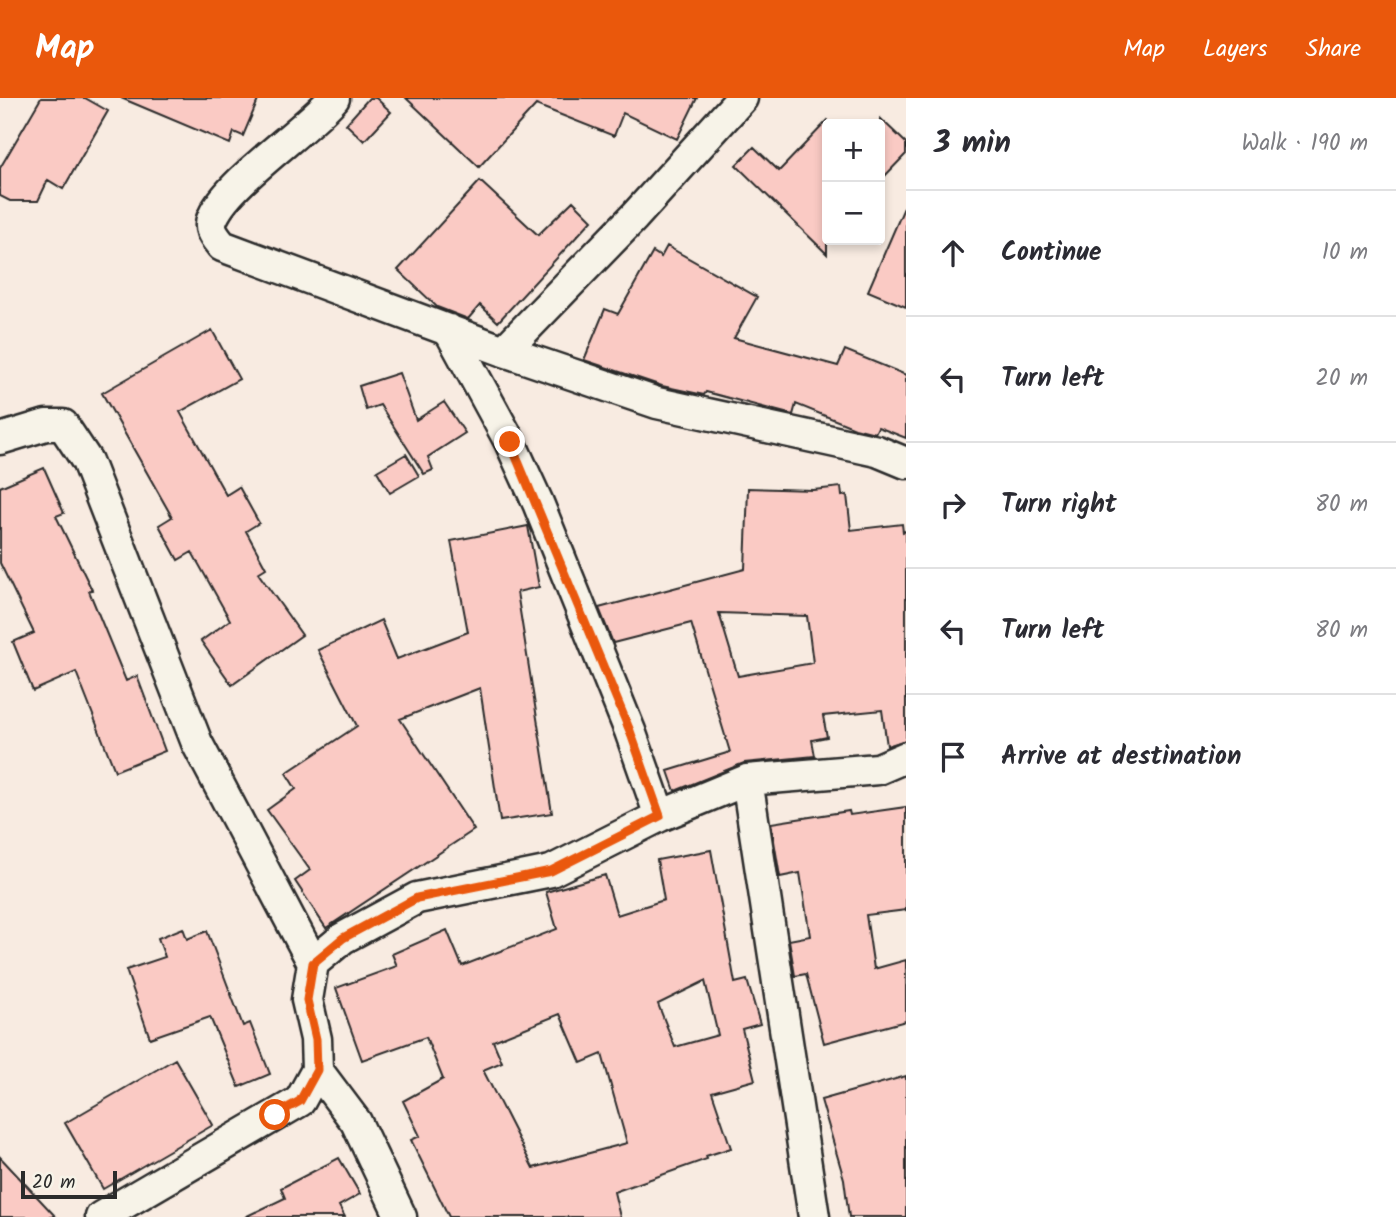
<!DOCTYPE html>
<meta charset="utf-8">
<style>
:root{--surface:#fff;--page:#f2f2f3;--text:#2b2b33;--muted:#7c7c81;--line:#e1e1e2;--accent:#ea580c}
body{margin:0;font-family:Kalam,sans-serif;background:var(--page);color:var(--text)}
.controls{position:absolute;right:21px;top:21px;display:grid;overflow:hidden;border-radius:7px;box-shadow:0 4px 10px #0003}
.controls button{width:63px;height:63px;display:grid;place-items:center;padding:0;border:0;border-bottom:2px solid var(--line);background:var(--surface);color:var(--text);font:35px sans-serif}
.scale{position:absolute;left:21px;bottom:18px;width:96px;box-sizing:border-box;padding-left:7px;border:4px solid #2b2b2b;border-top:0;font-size:19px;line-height:24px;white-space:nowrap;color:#2b2b2b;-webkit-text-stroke:5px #f7f3e8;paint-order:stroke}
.stop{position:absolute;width:21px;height:21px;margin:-16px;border:5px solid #ea580c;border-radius:50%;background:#fff}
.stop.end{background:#ea580c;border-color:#fff;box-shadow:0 2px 7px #0008}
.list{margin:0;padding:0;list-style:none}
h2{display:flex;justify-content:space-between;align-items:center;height:91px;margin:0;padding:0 28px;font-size:30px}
h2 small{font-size:23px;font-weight:400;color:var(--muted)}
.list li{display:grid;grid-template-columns:46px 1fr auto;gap:21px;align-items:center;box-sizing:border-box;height:126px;padding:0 28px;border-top:2px solid var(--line)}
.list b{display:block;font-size:26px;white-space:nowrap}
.list em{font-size:23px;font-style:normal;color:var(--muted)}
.icon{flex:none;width:38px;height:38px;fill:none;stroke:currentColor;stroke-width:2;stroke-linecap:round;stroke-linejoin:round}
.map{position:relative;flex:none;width:906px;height:1119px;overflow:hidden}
header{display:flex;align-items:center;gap:42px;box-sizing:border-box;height:98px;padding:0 35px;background:var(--accent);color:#fff}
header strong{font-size:33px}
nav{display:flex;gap:38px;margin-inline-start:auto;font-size:24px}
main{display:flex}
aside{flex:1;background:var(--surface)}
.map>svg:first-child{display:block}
.building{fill:#facac4;stroke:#2b2b2b;stroke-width:2;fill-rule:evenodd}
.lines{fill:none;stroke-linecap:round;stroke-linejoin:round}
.street-casing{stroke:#2b2b2b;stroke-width:35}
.street{stroke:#f7f3e8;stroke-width:30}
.route{stroke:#ea580c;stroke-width:9}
</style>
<header>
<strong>Map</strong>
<nav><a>Map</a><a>Layers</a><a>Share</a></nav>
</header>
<main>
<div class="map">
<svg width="906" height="1119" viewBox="0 0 906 1119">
<rect width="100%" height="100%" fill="#f8ebe1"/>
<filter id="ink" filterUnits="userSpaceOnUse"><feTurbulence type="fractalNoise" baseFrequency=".0143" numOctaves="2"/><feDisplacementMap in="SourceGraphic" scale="14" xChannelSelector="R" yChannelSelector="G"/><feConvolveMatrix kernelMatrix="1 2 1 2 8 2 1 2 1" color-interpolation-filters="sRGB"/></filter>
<g filter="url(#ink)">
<path class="building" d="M 41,0 L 85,0 L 108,13 L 63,91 L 48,82 L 38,103 L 10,103 L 0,98 L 0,70 Z
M 121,0 L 259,0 L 243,38 L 234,34 L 230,46 Z
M 369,0 L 376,0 L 391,14 L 364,43 L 346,26 Z
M 406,0 L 697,0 L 677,41 L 623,15 L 614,38 L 536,7 L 479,69 Z
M 880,20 L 906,45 L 906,56 L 880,83 Z
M 827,23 L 827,156 L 736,67 L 754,49 L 779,73 Z
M 480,83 L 538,137 L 573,103 L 592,122 L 498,224 L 480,207 L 468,221 L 437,209 L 398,172 Z
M 906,105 L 906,209 L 868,193 Z
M 667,148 L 757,199 L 734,240 L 838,268 L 845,252 L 906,277 L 906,340 L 878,329 L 875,335 L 855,330 L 796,306 L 793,317 L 706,294 L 704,297 L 662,288 L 584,262 L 605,211 L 618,216 L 653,154 L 661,159 Z
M 212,232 L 239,281 L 180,314 L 226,397 L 239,389 L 259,425 L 246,433 L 266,470 L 258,475 L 302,537 L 232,587 L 201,543 L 230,522 L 192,454 L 178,462 L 159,427 L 172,419 L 102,295 Z
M 399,275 L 416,322 L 444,304 L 465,335 L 428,359 L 433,372 L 424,376 L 380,307 L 366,312 L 359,288 Z
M 406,356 L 419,378 L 390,395 L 377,373 Z
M 44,370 L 64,415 L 56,418 L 92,492 L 89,493 L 126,583 L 137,578 L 165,653 L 115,673 L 76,574 L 33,593 L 13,544 L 34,535 L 0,465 L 0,389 Z
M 841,389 L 842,398 L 847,397 L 851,432 L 902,426 L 903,434 L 906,433 L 906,642 L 887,648 L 882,612 L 823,618 L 827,639 L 812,642 L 815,658 L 744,665 L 675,693 L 668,673 L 730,654 L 691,525 L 613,545 L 599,510 L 745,471 L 748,390 L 813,392 ZM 719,515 L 807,518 L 813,565 L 738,578 Z
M 528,428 L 539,489 L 517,494 L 552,715 L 500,723 L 480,590 L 400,621 L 474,732 L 326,830 L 295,783 L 310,772 L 267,712 L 296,691 L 286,675 L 357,628 L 318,552 L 381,522 L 397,561 L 468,534 L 451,443 Z
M 906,709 L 906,812 L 866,817 L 874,871 L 906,862 L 906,923 L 824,945 L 806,876 L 795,878 L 789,842 L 810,838 L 800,775 L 780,779 L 771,725 L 849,713 L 850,717 Z
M 711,752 L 735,885 L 747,882 L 760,926 L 742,931 L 755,982 L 712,994 L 731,1050 L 706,1058 L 707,1061 L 614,1094 L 620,1119 L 449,1119 L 411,1042 L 420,1038 L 403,1003 L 443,981 L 426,939 L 362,962 L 336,890 L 397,868 L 392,856 L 447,832 L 462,868 L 557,831 L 546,794 L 605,777 L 617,817 L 664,802 L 657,762 ZM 705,883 L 718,937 L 675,949 L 658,906 ZM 560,916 L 581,965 L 602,956 L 627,1045 L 533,1070 L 483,972 L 502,964 L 493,943 Z
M 183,830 L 187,841 L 207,833 L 243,928 L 250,925 L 270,976 L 239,989 L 210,919 L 150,940 L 126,872 L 165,859 L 158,840 Z
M 175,961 L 213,1027 L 103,1091 L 65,1025 Z
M 906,978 L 906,1119 L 849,1119 L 844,1081 L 821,1002 Z
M 0,1059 L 56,1119 L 0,1119 Z
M 339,1060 L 360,1096 L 339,1108 L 345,1119 L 245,1119 L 285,1100 L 281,1090 Z"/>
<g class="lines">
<defs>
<path id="street" d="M 334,0 C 304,34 229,83 213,119 C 207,131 215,139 222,148 L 504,253 L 657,305 L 877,353 L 906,365
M 449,232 L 510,344 L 538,405 L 630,633 L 660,718
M 504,253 L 634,119 L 742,0
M 0,341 L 46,327 L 63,327 L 87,363 L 197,645 L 313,865 L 307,902 L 316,941 L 317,972 L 300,1003 L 101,1119
M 747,682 L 814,1119
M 313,865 L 343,840 L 417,800 L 551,773 L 660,718 L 747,682 L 878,671 L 906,659
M 317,972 L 356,1024 L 401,1119"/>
</defs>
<use href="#street" class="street-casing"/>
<use href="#street" class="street"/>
</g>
</g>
<g class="lines" filter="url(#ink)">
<path class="route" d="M 275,1017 L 300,1003 L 317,972 L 316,941 L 307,902 L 313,865 L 343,840 L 417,800 L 551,773 L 660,718 L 630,633 L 510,344"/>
</g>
</svg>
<div class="controls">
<button>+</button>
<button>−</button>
</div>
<div class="scale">20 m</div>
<div class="stop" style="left:275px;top:1017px"></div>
<div class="stop end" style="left:510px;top:344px"></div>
</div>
<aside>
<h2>3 min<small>Walk · 190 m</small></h2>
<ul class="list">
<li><svg class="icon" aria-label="ahead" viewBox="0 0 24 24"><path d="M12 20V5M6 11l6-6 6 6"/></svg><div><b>Continue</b></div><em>10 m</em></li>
<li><svg class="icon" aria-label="left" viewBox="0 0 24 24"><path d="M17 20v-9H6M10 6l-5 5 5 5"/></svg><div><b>Turn left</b></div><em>20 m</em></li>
<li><svg class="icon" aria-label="right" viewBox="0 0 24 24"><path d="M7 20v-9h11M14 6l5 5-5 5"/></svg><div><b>Turn right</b></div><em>80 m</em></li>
<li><svg class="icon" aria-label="left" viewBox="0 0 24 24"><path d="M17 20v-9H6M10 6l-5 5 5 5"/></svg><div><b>Turn left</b></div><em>80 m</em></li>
<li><svg class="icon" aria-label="arrive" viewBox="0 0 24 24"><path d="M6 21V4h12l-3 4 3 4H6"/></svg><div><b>Arrive at destination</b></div></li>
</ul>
</aside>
</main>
